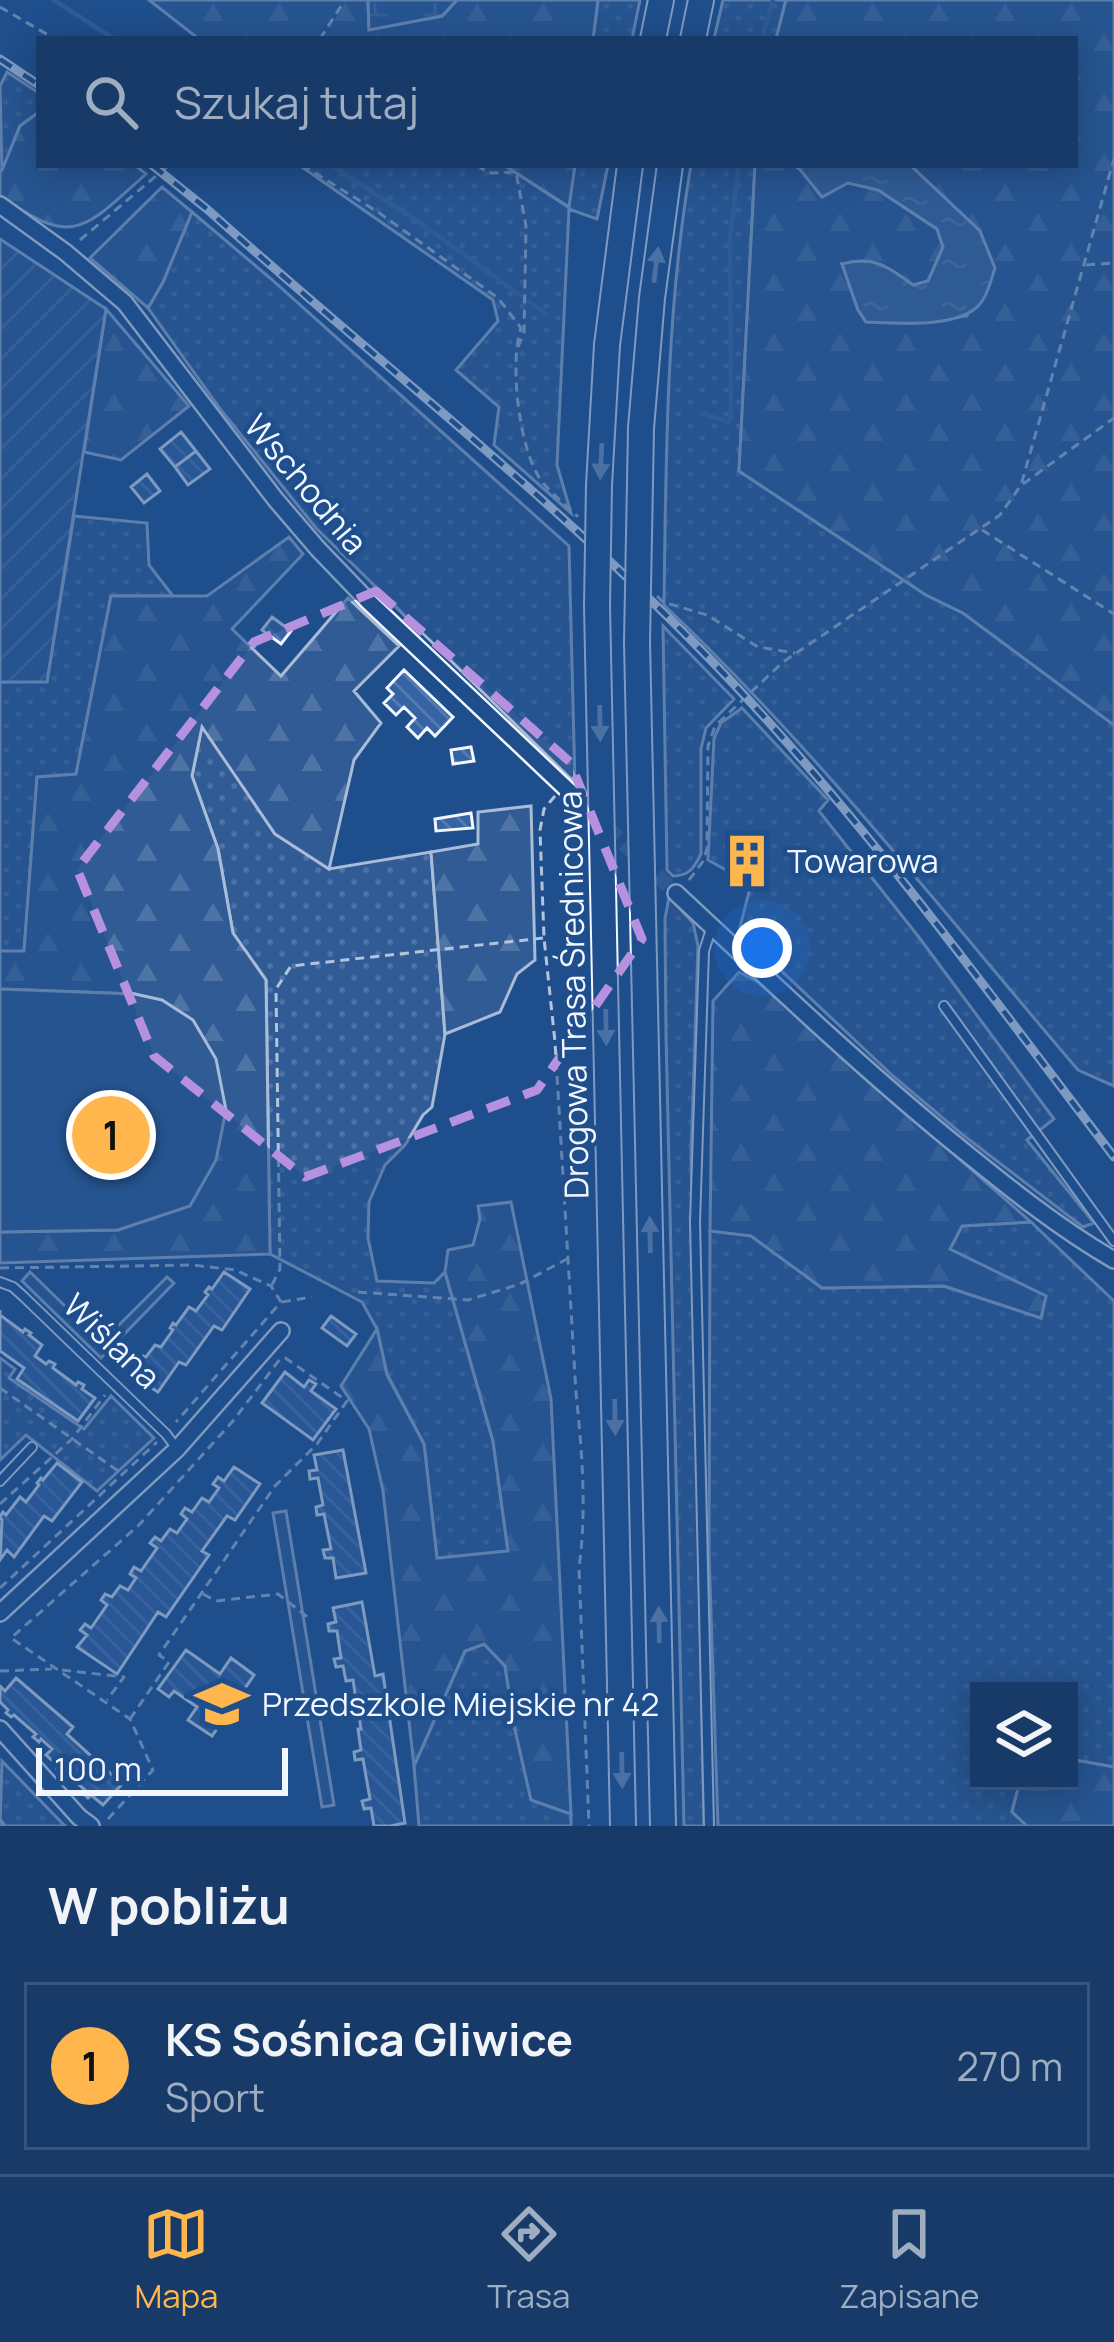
<!DOCTYPE html>
<html lang="pl">
<meta charset="utf-8">
<style>
:root{--surface:#173a69;--page:#20416f;--text:#f1f3f6;--muted:#9eadc0;--line:#36547d;--accent:#ffb74d}
body{margin:0;font-family:Manrope,sans-serif;background:var(--page);color:var(--text)}
.controls{position:absolute;right:36px;bottom:36px;display:grid;overflow:hidden;border-radius:0px;box-shadow:0 6px 30px #0003}
.controls button{width:108px;height:108px;display:grid;place-items:center;padding:0;border:0;border-bottom:3px solid var(--line);background:var(--surface);color:var(--text);font:60px sans-serif}
.scale{position:absolute;left:36px;bottom:30px;width:252px;box-sizing:border-box;padding-left:12px;border:6px solid #f2f6ff;border-top:0;font-size:33px;line-height:42px;white-space:nowrap;color:#f2f6ff;-webkit-text-stroke:9px #1f4e8c;paint-order:stroke}
.you{position:absolute;left:762px;top:948px;width:42px;height:42px;margin:-30px;border:9px solid #fff;border-radius:50%;background:#1a73e8;box-shadow:0 0 0 18px #1a73e833}
.badge{display:grid;place-items:center;width:78px;height:78px;border-radius:50%;background:var(--accent);color:#111;font-size:39px;font-weight:700}
.pin{position:absolute;translate:-50% -50%;border:6px solid #fff;box-shadow:0 3px 12px #0006}
.list{margin:0;padding:0;list-style:none}
h2{display:flex;justify-content:space-between;align-items:center;height:156px;margin:0;padding:0 48px;font-size:51px}
h2 small{font-size:39px;font-weight:400;color:var(--muted)}
.list li{display:grid;grid-template-columns:78px 1fr auto;gap:36px;align-items:center;box-sizing:border-box;height:168px;margin:0 24px 24px;padding:0 24px;border:3px solid var(--line);border-radius:0px}
.list b{display:block;font-size:45px;white-space:nowrap}
.list p{margin:0;font-size:39px;white-space:nowrap;color:var(--muted)}
.list em{font-size:39px;font-style:normal;color:var(--muted)}
.icon{flex:none;width:66px;height:66px;fill:none;stroke:currentColor;stroke-width:2;stroke-linecap:round;stroke-linejoin:round}
.map{position:relative;flex:none;width:1114px;height:1826px;overflow:hidden}
.search{position:absolute;background:var(--surface);box-shadow:0 6px 30px #0003;left:36px;right:36px;top:36px;height:132px;display:flex;align-items:center;gap:30px;box-sizing:border-box;padding:0 42px;border-radius:0px;color:var(--muted);font-size:45px}
.sheet{height:348px;background:var(--surface)}
nav{display:flex;justify-content:space-around;align-items:center;box-sizing:border-box;height:168px;border-top:3px solid var(--line);background:var(--surface);font-size:33px;color:var(--muted)}
nav a{display:grid;justify-items:center;gap:6px}
nav .on{color:var(--accent)}
.map>svg:first-child{display:block}
.grass{fill:url(#grass-dots);stroke:#a8bbd7;stroke-width:3}
.forest{fill:url(#forest-firs);stroke:#a8bbd7;stroke-width:3}
.wetland{fill:url(#wetland-marsh);stroke:#a8bbd7;stroke-width:3}
.garden{fill:url(#garden-furrows);stroke:#a8bbd7;stroke-width:3}
.pitch{fill:#305b95;stroke:#a8bbd7;stroke-width:3}
.water{fill:url(#water-ripples);stroke:#a8bbd7;stroke-width:3}
.lines{fill:none;stroke-linecap:round;stroke-linejoin:round}
.stream{stroke:#446ba0;stroke-width:4.5}
.building{fill:url(#building-back-hatch);stroke:#f2f6ff;stroke-width:3}
.minor-tunnel{stroke:#3f679d;stroke-width:15;stroke-dasharray:15 8;stroke-linecap:butt}
.service-casing{stroke:#f2f6ff;stroke-width:12}
.minor-casing{stroke:#f2f6ff;stroke-width:20}
.primary-casing{stroke:#f2f6ff;stroke-width:28}
.path{stroke:#b3c4dc;stroke-width:3;stroke-dasharray:9 6;stroke-linecap:butt}
.service{stroke:#1f4e8c;stroke-width:8}
.minor{stroke:#1f4e8c;stroke-width:15}
.primary{stroke:#1f4e8c;stroke-width:24}
.rail-casing{stroke:#f2f6ff;stroke-width:9}
.rail{stroke:#1f4e8c;stroke-width:4.5;stroke-dasharray:14;stroke-linecap:butt}
.primary-bridge-casing{stroke:#f2f6ff;stroke-width:28;stroke-linecap:butt}
.primary-bridge{stroke:#1f4e8c;stroke-width:24}
.oneway{fill:#7e9ac0}
.marked{fill:none;stroke:#b691df;stroke-width:9;stroke-dasharray:24 15;stroke-linejoin:round}
.labels{text-anchor:middle;stroke-width:9;stroke-linejoin:round;paint-order:stroke}
.street-label{font-size:33px;fill:#f2f6ff;stroke:#1f4e8c}
.poi-label{font-size:33px;fill:#f2f6ff;stroke:#1f4e8c;text-anchor:start}
</style>
<div class="map">
<svg width="1114" height="1826" viewBox="0 0 1114 1826">
<defs>
<pattern id="grass-dots" width="8" height="8" patternUnits="userSpaceOnUse" patternTransform="scale(3)"><rect width="8" height="8" fill="#305b95"/><path d="M2 2h.1M6 6h.1" fill="none" stroke="#4e73a5" stroke-width="1.8" stroke-linecap="round"/></pattern>
<pattern id="forest-firs" width="22" height="20" patternUnits="userSpaceOnUse" patternTransform="scale(3)"><rect width="22" height="20" fill="#305b95"/><path d="M5 1l3.5 6h-7zM16 11l3.5 6h-7z" fill="#4e73a5"/></pattern>
<pattern id="wetland-marsh" width="20" height="14" patternUnits="userSpaceOnUse" patternTransform="scale(3)"><rect width="20" height="14" fill="#305b95"/><path d="M1 5h8M5 5V1M11 12h8M15 12V8" fill="none" stroke="#4e73a5"/></pattern>
<pattern id="garden-furrows" width="10" height="10" patternUnits="userSpaceOnUse" patternTransform="scale(3)"><rect width="10" height="10" fill="#305b95"/><path d="M-1 1l2-2M0 10L10 0M9 11l2-2" fill="none" stroke="#4e73a5"/></pattern>
<pattern id="water-ripples" width="26" height="14" patternUnits="userSpaceOnUse" patternTransform="scale(3)"><rect width="26" height="14" fill="#446ba0"/><path d="M2 4q2-2 4 0t4 0M15 11q2-2 4 0t4 0" fill="none" stroke="#5f81ae"/></pattern>
<pattern id="building-back-hatch" width="6" height="6" patternUnits="userSpaceOnUse" patternTransform="scale(3)"><rect width="6" height="6" fill="#3563a3"/><path d="M-1 5l2 2M0 0l6 6M5-1l2 2" fill="none" stroke="#537ab1"/></pattern>
</defs>
<rect width="100%" height="100%" fill="#1f4e8c"/>
<path class="grass" d="M 598,0 L 640,0 L 632,39 L 593,39 Z
M 723,0 L 786,0 L 776,39 L 714,39 Z
M 7,72 L 39,93 L 39,112 L 20,126 L 2,172 L 0,86 Z
M 299,165 L 504,165 L 568,207 L 575,165 L 608,165 L 597,219 L 569,209 L 557,465 L 571,513 L 494,445 L 499,407 L 456,370 L 498,321 L 493,300 Z
M 691,165 L 755,165 L 739,471 L 926,595 L 963,613 L 1114,725 L 1114,1086 L 1078,1070 C 944,913 815,748 664,605 C 666,458 666,310 691,165 Z
M 192,212 L 270,278 L 569,546 L 575,783 L 316,528 L 221,410 L 148,308 L 163,282 Z
M 74,516 L 147,523 L 149,565 L 173,596 L 111,596 L 76,774 L 37,778 L 24,952 L 0,951 L 0,682 L 47,681 Z
M 663,626 L 734,699 L 706,728 L 701,749 L 701,854 C 694,868 689,876 673,876 L 667,870 Z
M 742,708 L 828,800 L 819,811 L 918,936 L 1054,1119 L 1027,1140 L 1094,1223 L 1083,1227 L 963,1135 L 893,1076 L 739,931 L 751,884 L 708,860 L 714,738 L 721,723 Z
M 202,725 L 275,834 L 329,869 L 431,852 L 445,1034 L 432,1107 L 423,1115 L 405,1145 L 385,1165 L 369,1202 L 368,1238 L 377,1281 L 434,1283 L 445,1272 L 493,1441 L 508,1551 L 437,1559 L 424,1444 L 387,1374 L 377,1329 L 362,1302 L 270,1254 L 266,980 L 233,933 L 218,849 L 192,776 Z
M 669,897 L 693,923 L 698,946 L 691,1157 L 704,1826 L 684,1826 L 666,1035 L 665,919 Z
M 1031,1222 L 1114,1301 L 1114,1767 L 1069,1759 L 1069,1691 L 979,1691 L 979,1781 L 1020,1781 L 1012,1811 L 1027,1826 L 718,1826 L 709,1552 L 710,1231 L 751,1235 L 822,1288 L 944,1286 L 1041,1318 L 1046,1296 L 949,1250 L 962,1226 Z
M 0,1358 L 15,1369 L 9,1378 L 84,1429 L 111,1396 L 154,1438 L 97,1491 L 26,1435 L 0,1460 Z
M 484,1644 L 505,1666 L 514,1725 L 531,1799 L 571,1814 L 571,1826 L 419,1826 L 414,1766 L 465,1651 Z
M 2,1761 L 64,1825 L 66,1826 L 0,1826 Z"/>
<path class="forest" d="M 149,0 L 368,0 L 369,29 L 442,16 L 457,0 L 598,0 L 593,39 L 199,39 Z
M 786,0 L 1114,0 L 1114,725 L 963,613 L 926,595 L 739,471 L 755,165 L 800,165 L 798,168 L 878,190 L 937,229 L 943,247 L 928,281 L 913,286 L 842,264 L 858,310 L 866,321 L 914,323 L 967,316 L 980,231 L 910,165 L 1075,165 L 1075,39 L 776,39 Z
M 39,112 L 39,165 L 135,165 L 146,174 C 85,228 74,250 0,195 L 0,170 L 2,170 L 20,126 Z
M 504,165 L 575,165 L 569,207 Z
M 162,187 L 192,212 L 163,282 L 148,308 L 90,258 Z
M 106,309 L 189,406 L 121,460 L 84,452 Z
M 289,537 L 303,554 L 232,629 L 281,676 L 348,598 L 399,646 L 354,691 L 381,723 L 354,760 L 329,869 L 275,834 L 202,727 L 192,776 L 218,849 L 233,933 L 266,980 L 270,1254 L 0,1263 L 0,1232 L 118,1230 L 134,994 L 0,989 L 0,951 L 24,951 L 37,777 L 76,774 L 111,596 L 207,596 Z
M 531,806 L 535,960 L 517,974 L 500,1012 L 445,1034 L 431,852 L 478,844 L 478,812 Z
M 739,972 L 758,982 L 1031,1222 L 962,1226 L 950,1249 L 1046,1296 L 1041,1318 L 944,1286 L 822,1288 L 751,1236 L 710,1231 L 713,1001 Z
M 511,1202 L 551,1399 L 571,1814 L 531,1800 L 514,1725 L 505,1666 L 484,1644 L 465,1651 L 414,1766 L 383,1491 L 369,1429 L 341,1386 L 377,1329 L 387,1375 L 424,1444 L 437,1558 L 508,1551 L 493,1441 L 445,1272 L 448,1250 L 473,1245 L 480,1219 L 478,1206 Z
M 1069,1759 L 1114,1767 L 1114,1826 L 1027,1826 L 1012,1812 L 1020,1781 L 1069,1781 Z"/>
<path class="wetland" d="M 368,0 L 457,0 L 442,16 L 369,30 Z"/>
<path class="garden" d="M 0,239 L 106,309 L 47,682 L 0,682 Z"/>
<path class="pitch" d="M 0,989 L 135,994 L 162,1000 L 193,1020 L 216,1059 L 226,1110 L 216,1160 L 190,1206 L 118,1230 L 0,1232 Z
M 30,1272 L 102,1342 L 167,1277 L 174,1283 L 101,1358 L 22,1281 Z
M 286,1511 L 334,1805 L 322,1807 L 273,1513 Z"/>
<path class="water" d="M 800,165 L 910,165 L 980,231 L 995,268 C 991,280 988,295 980,304 C 959,329 896,323 866,322 L 858,310 L 842,264 C 873,255 889,267 913,285 L 928,281 L 943,247 L 937,229 L 878,190 L 848,183 L 822,197 L 798,167 Z"/>
<g class="lines">
<path class="stream" d="M 54,0 L 114,39
M 762,39 L 773,0
M 331,165 L 423,225 L 546,314
M 702,413 L 728,422 L 731,418 L 730,238 L 739,165"/>
</g>
<path class="building" d="M 181,432 L 196,451 L 175,467 L 160,449 Z
M 196,451 L 210,469 L 188,485 L 175,467 Z
M 147,474 L 160,491 L 144,503 L 131,487 Z
M 272,617 L 291,631 L 281,644 L 262,630 Z
M 404,670 L 453,717 L 435,736 L 427,728 L 418,738 L 407,727 L 415,718 L 404,707 L 396,715 L 384,703 L 393,694 L 387,688 Z
M 471,747 L 474,761 L 453,764 L 451,750 Z
M 471,813 L 473,828 L 436,831 L 435,819 Z
M 224,1272 L 250,1289 L 222,1330 L 214,1326 L 186,1365 L 179,1362 L 158,1392 L 133,1376 L 142,1362 L 139,1360 L 143,1356 L 146,1357 L 155,1345 L 161,1347 L 173,1330 L 170,1328 L 173,1323 L 176,1325 L 189,1307 L 196,1311 L 208,1295 L 205,1292 L 209,1287 L 212,1289 Z
M 0,1310 L 0,1315 L 23,1332 L 25,1329 L 31,1333 L 29,1335 L 42,1345 L 35,1356 L 46,1364 L 49,1361 L 55,1364 L 53,1368 L 76,1385 L 78,1382 L 84,1385 L 82,1389 L 95,1398 L 78,1421 L 17,1379 L 24,1368 L 0,1351 Z
M 331,1316 L 356,1334 L 347,1346 L 322,1328 Z
M 285,1372 L 304,1387 L 309,1380 L 316,1384 L 311,1391 L 336,1409 L 313,1440 L 262,1403 Z
M 343,1450 L 366,1573 L 336,1578 L 333,1558 L 325,1558 L 323,1550 L 331,1549 L 324,1514 L 317,1515 L 316,1507 L 323,1505 L 318,1478 L 310,1479 L 309,1471 L 317,1470 L 314,1455 Z
M 57,1463 L 82,1482 L 52,1521 L 44,1516 L 14,1557 L 7,1550 L 0,1560 L 2,1520 L 0,1517 L 3,1512 L 6,1515 L 20,1497 L 26,1502 L 39,1485 L 37,1483 L 41,1478 L 43,1480 Z
M 234,1467 L 260,1484 L 235,1520 L 227,1516 L 202,1551 L 209,1555 L 166,1617 L 158,1612 L 117,1674 L 77,1647 L 87,1635 L 80,1630 L 85,1624 L 91,1628 L 107,1605 L 101,1600 L 105,1594 L 112,1597 L 120,1586 L 128,1590 L 136,1578 L 130,1574 L 134,1567 L 141,1571 L 157,1548 L 150,1543 L 155,1537 L 161,1541 L 170,1529 L 177,1533 L 187,1519 L 181,1514 L 185,1508 L 192,1512 L 202,1498 L 209,1502 L 219,1488 L 213,1484 L 218,1477 L 224,1481 Z
M 362,1602 L 375,1676 L 383,1674 L 405,1823 L 390,1826 L 374,1826 L 371,1808 L 364,1809 L 362,1801 L 370,1799 L 363,1759 L 355,1760 L 354,1752 L 361,1750 L 358,1729 L 361,1729 L 358,1708 L 350,1710 L 349,1701 L 356,1700 L 353,1680 L 346,1681 L 343,1666 L 336,1667 L 334,1659 L 341,1658 L 337,1631 L 329,1631 L 328,1624 L 336,1622 L 333,1608 Z
M 186,1650 L 220,1674 L 231,1658 L 254,1675 L 239,1697 L 231,1692 L 220,1709 L 227,1714 L 212,1736 L 188,1720 L 197,1707 L 174,1691 L 169,1697 L 158,1689 Z
M 16,1678 L 73,1727 L 67,1734 L 122,1784 L 103,1805 L 91,1795 L 88,1798 L 83,1793 L 85,1790 L 63,1771 L 61,1774 L 56,1768 L 58,1766 L 46,1755 L 52,1749 L 41,1739 L 39,1742 L 33,1737 L 36,1734 L 14,1715 L 11,1717 L 6,1713 L 8,1710 L 0,1702 L 0,1686 L 5,1691 Z"/>
<g class="lines">
<path class="minor-tunnel" d="M 574,796 L 676,893"/>
<defs>
<path id="service" d="M 944,1006 L 1114,1241
M 0,1282 L 13,1287 L 24,1297 L 166,1434 L 177,1449
M 0,1481 L 32,1447
M 709,1826 L 695,1222 L 704,951 L 711,929"/>
<path id="minor" d="M 0,205 L 65,252 L 125,303 L 276,500 L 318,549 L 368,601 L 574,796
M 676,893 C 766,977 855,1062 950,1140 C 1003,1183 1055,1226 1114,1260
M 0,1613 L 177,1449 L 281,1331
M 0,1729 L 79,1817 L 91,1826"/>
<path id="primary" d="M 653,39 L 661,0
M 693,39 L 701,0
M 607,345 L 630,165
M 641,428 L 652,298 L 670,165
M 597,606 L 623,1826
M 637,642 L 663,1826"/>
</defs>
<use href="#service" class="service-casing"/>
<use href="#minor" class="minor-casing"/>
<use href="#primary" class="primary-casing"/>
<path class="path" d="M 0,7 L 55,39
M 320,39 L 345,0
M 302,165 L 378,212 L 498,298 L 521,328 C 509,362 519,456 544,484 C 554,496 567,506 578,517
M 477,165 L 488,173 L 516,172 L 526,226 L 524,333 L 517,349
M 80,240 L 169,165
M 1086,265 L 1114,263
M 1023,484 L 1114,418
M 982,530 L 1114,614
M 657,596 L 663,602 L 707,615 L 758,647 L 795,653
M 555,796 L 544,809 L 540,830 L 544,938 L 555,1042 L 576,1393 C 582,1451 587,1510 579,1568 L 589,1826
M 689,880 L 704,860 L 707,848 L 708,746 L 715,726 L 783,662 L 1000,515 L 1021,485 L 1114,159
M 0,1268 L 192,1265 L 235,1270 L 271,1286 L 281,1302 L 176,1422
M 272,1285 L 280,1269 L 276,989 L 291,966 L 543,938
M 358,1292 L 468,1300 L 520,1284 L 567,1259
M 282,1302 L 312,1297
M 0,1388 L 121,1473
M 0,1504 L 72,1439 L 105,1395
M 0,1588 L 157,1442
M 203,1594 L 216,1601 L 278,1594 L 310,1619
M 62,1670 L 124,1677 L 107,1700
M 0,1671 L 52,1669
M 130,1719 L 169,1662 L 159,1655 L 275,1486 L 317,1444 L 347,1401 L 284,1357
M 0,1819 L 5,1826
M 108,1819 L 153,1770 L 130,1719 L 11,1638 L 139,1525 L 233,1421 L 280,1359"/>
<use href="#service" class="service"/>
<use href="#minor" class="minor"/>
<use href="#primary" class="primary"/>
<defs>
<path id="rail" d="M 0,59 L 39,85
M 152,165 L 208,210 C 372,357 548,494 702,651 C 855,807 982,984 1114,1157"/>
</defs>
<use href="#rail" class="rail-casing"/>
<use href="#rail" class="rail"/>
<defs>
<path id="primary-bridge" d="M 597,606 L 599,485 L 607,345
M 637,642 L 641,428"/>
</defs>
<use href="#primary-bridge" class="primary-bridge-casing"/>
<use href="#primary-bridge" class="primary-bridge"/>
</g>
<defs><path id="oneway-solid" d="M-6-.8H1V-3.2L6.5 0L1 3.2V.8H-6Z" transform="scale(3)"/></defs>
<g class="oneway">
<use href="#oneway-solid" transform="translate(656 265) rotate(-83)"/>
<use href="#oneway-solid" transform="translate(601 461) rotate(93)"/>
<use href="#oneway-solid" transform="translate(600 723) rotate(89)"/>
<use href="#oneway-solid" transform="translate(606 1027) rotate(89)"/>
<use href="#oneway-solid" transform="translate(650 1235) rotate(-91)"/>
<use href="#oneway-solid" transform="translate(615 1417) rotate(89)"/>
<use href="#oneway-solid" transform="translate(659 1625) rotate(-91)"/>
<use href="#oneway-solid" transform="translate(622 1770) rotate(89)"/>
</g>
<path d="M0 0H1114V1826H0ZM 376,591 L 570,762 L 642,939 L 537,1090 L 305,1177 L 154,1056 L 77,869 L 254,642 Z" fill="#1f4e8c" fill-opacity=".55" fill-rule="evenodd"/>
<path class="marked" d="M 376,591 L 570,762 L 642,939 L 537,1090 L 305,1177 L 154,1056 L 77,869 L 254,642 Z"/>
<defs>
<symbol id="building-bare" viewBox="-9 -9 18 18"><path d="M-4-6H4V6H1V3H-1V6H-4ZM-2.5-4.3h1.7v1.8h-1.7ZM.8-4.3h1.7v1.8H.8ZM-2.5-1h1.7V.8h-1.7ZM.8-1h1.7V.8H.8Z" fill="#ffb74d" stroke="#1f4e8c" stroke-width="2.5" paint-order="stroke"/></symbol>
<symbol id="school-bare" viewBox="-9 -9 18 18"><path d="M0-5L7-2L0 1L-7-2ZM-4 1L0 2.5L4 1V4Q0 6-4 4Z" fill="#ffb74d" stroke="#1f4e8c" stroke-width="2.5" paint-order="stroke"/></symbol>
</defs>
<g fill-rule="evenodd">
<use href="#building-bare" x="709" y="823" width="76" height="76"/>
<use href="#school-bare" x="184" y="1666" width="76" height="76"/>
</g>
<g class="labels">
<g class="street-label">
<text transform="translate(306 484) rotate(50)" y="12">Wschodnia</text>
<text transform="translate(573 995) rotate(-91)" y="12">Drogowa Trasa Średnicowa</text>
<text transform="translate(112 1341) rotate(44)" y="12">Wiślana</text>
</g>
<g class="poi-label">
<text x="787" y="873">Towarowa</text>
<text x="262" y="1716">Przedszkole Miejskie nr 42</text>
</g>
</g>
</svg>
<div class="controls">
<button><svg class="icon" aria-label="layers" viewBox="0 0 24 24"><path d="M12 4l9 5-9 5-9-5zM3 14l9 5 9-5"/></svg></button>
</div>
<div class="scale">100 m</div>
<div class="you"></div>
<div class="pin badge" style="left:111px;top:1135px">1</div>
<div class="search"><svg class="icon" aria-label="search" viewBox="0 0 24 24"><circle cx="10" cy="10" r="6"/><path d="M15 15l6 6"/></svg>Szukaj tutaj</div>
</div>
<section class="sheet">
<h2>W pobliżu<small></small></h2>
<ul class="list">
<li><span class="badge">1</span><div><b>KS Sośnica Gliwice</b><p>Sport</p></div><em>270 m</em></li>
</ul>
</section>
<nav>
<a class="on"><svg class="icon" aria-label="map" viewBox="0 0 24 24"><path d="M3 6l6-2 6 2 6-2v14l-6 2-6-2-6 2zM9 4v14M15 6v14"/></svg>Mapa</a>
<a><svg class="icon" aria-label="directions" viewBox="0 0 24 24"><path d="M12 3l9 9-9 9-9-9zM9 14v-3h6M13 9l2 2-2 2"/></svg>Trasa</a>
<a><svg class="icon" aria-label="saved" viewBox="0 0 24 24"><path d="M7 4h10v16l-5-4-5 4z"/></svg>Zapisane</a>
</nav>
